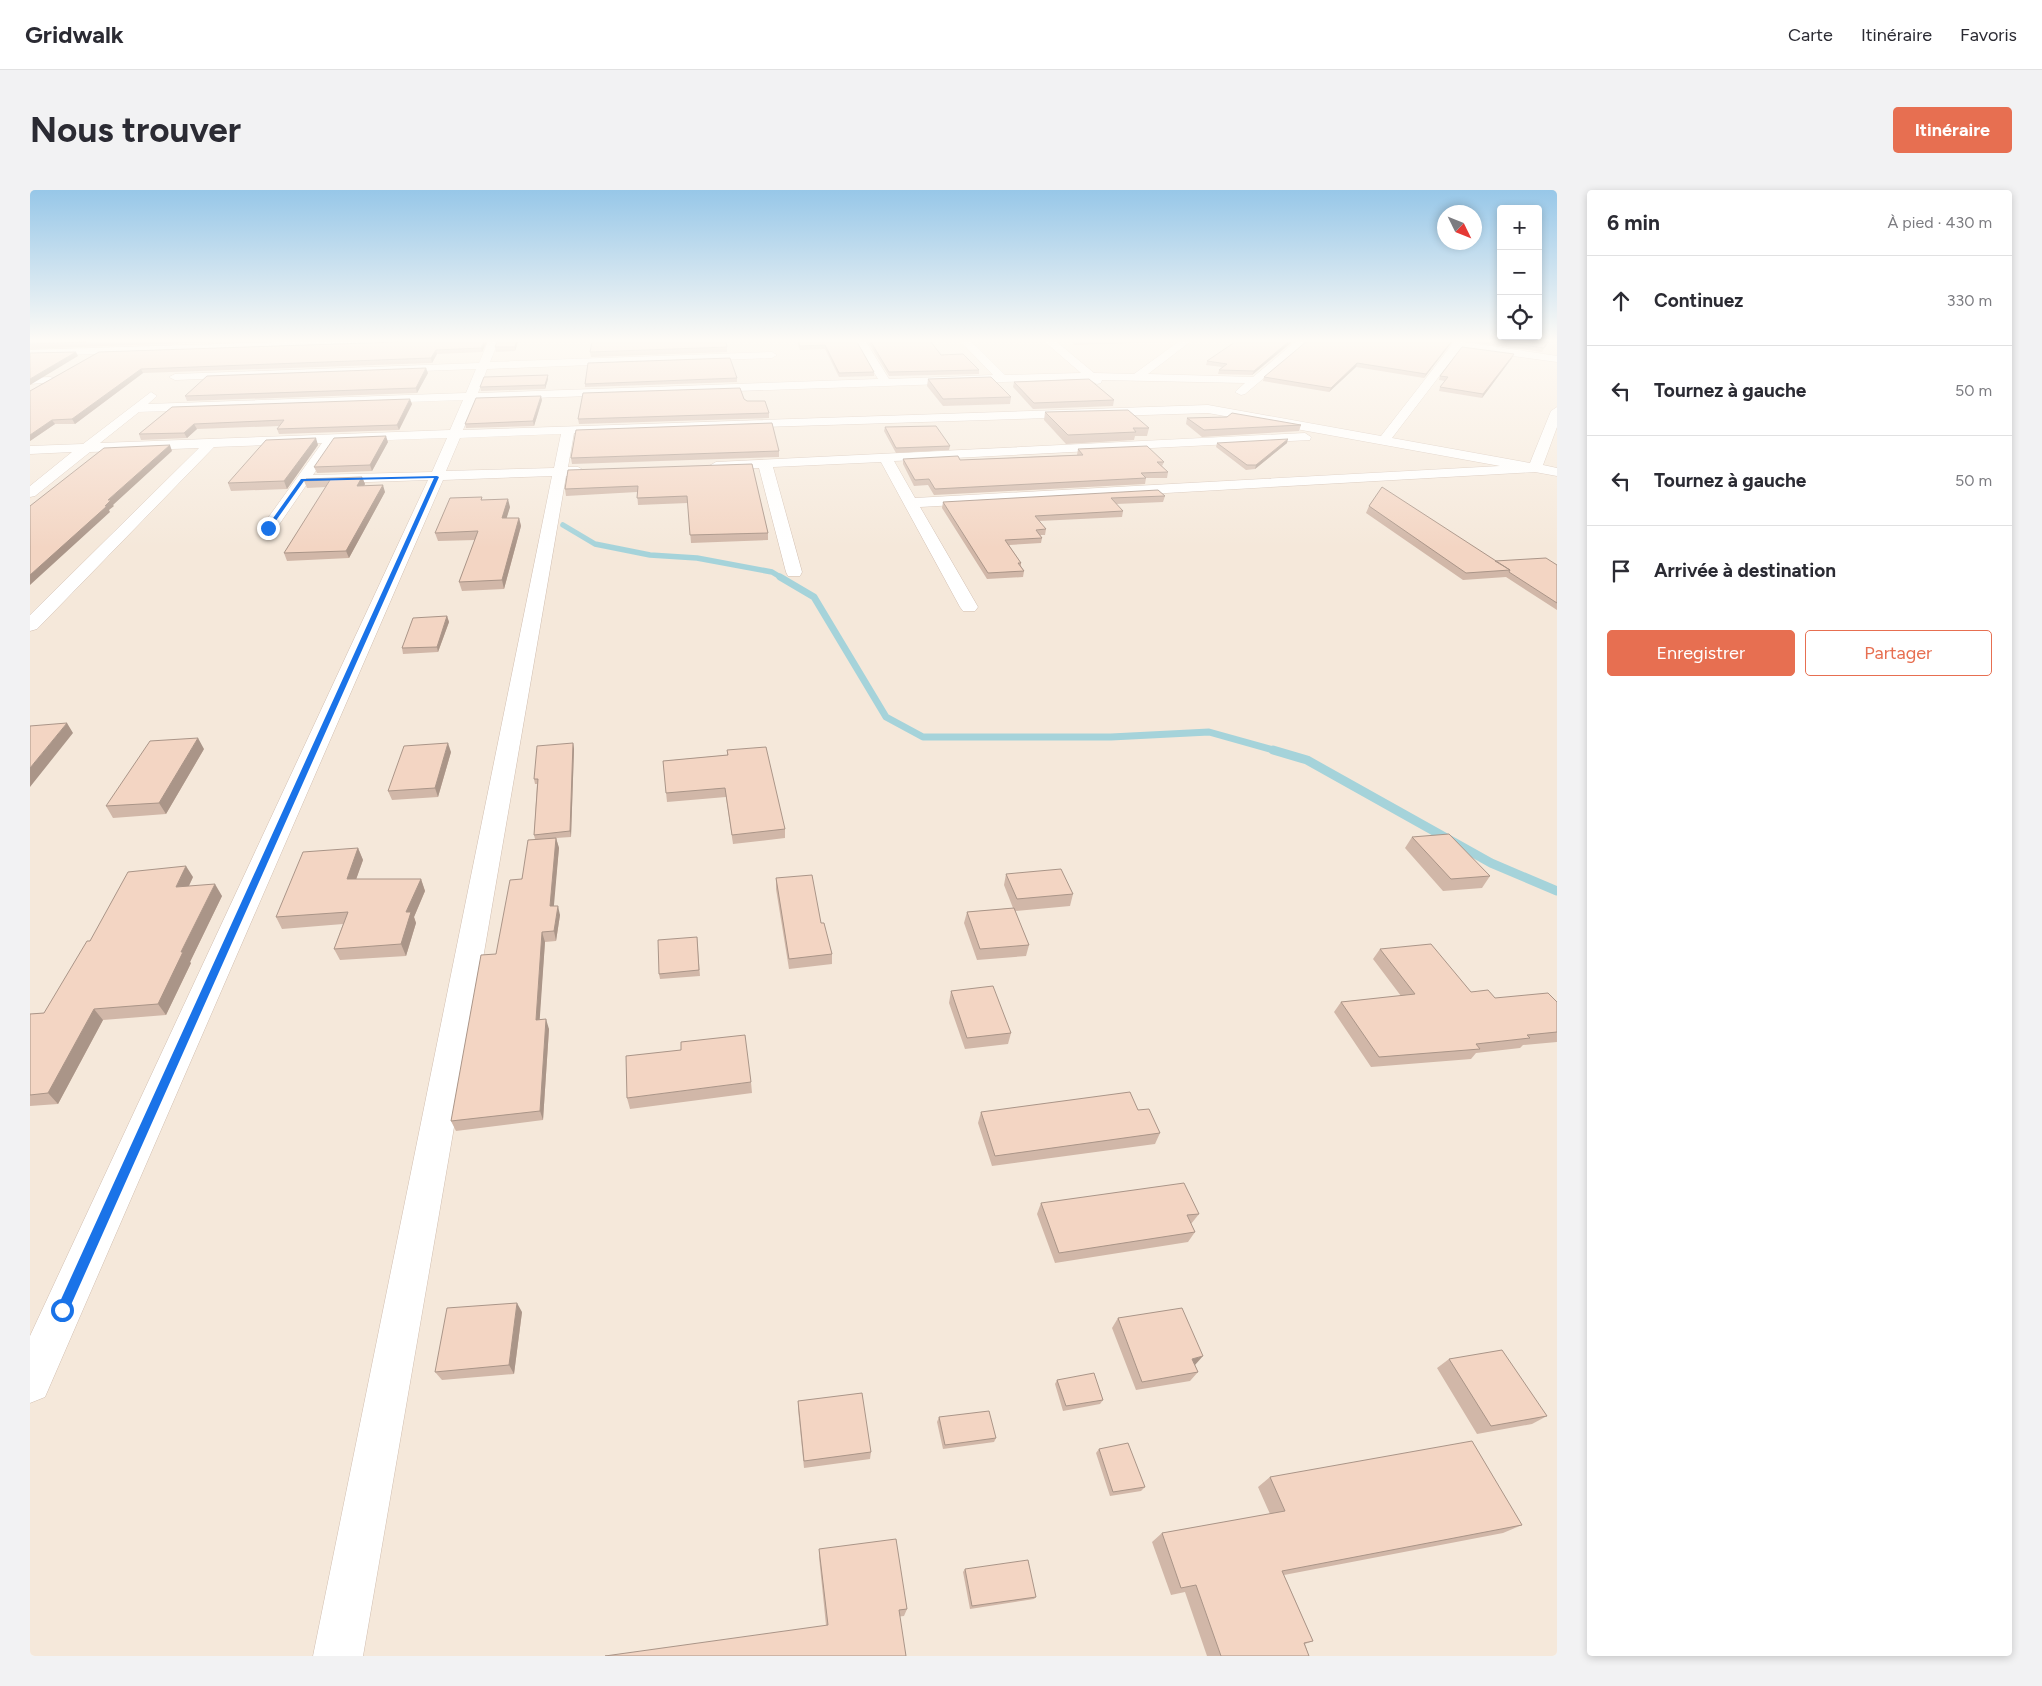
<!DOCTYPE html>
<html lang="fr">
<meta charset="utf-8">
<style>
:root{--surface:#fff;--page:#f2f2f3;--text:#2b2b33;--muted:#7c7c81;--line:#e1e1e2;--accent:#e76f51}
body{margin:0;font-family:Figtree,sans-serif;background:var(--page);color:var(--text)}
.controls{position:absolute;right:15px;top:15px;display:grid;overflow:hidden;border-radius:5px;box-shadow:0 2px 8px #0003}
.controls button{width:45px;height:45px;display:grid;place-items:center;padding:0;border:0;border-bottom:1px solid var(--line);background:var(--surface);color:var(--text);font:25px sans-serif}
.compass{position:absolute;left:1407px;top:15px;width:45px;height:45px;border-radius:50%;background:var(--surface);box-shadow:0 2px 8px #0003;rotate:133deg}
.stop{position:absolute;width:15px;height:15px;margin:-11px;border:4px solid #1a73e8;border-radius:50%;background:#fff}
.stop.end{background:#1a73e8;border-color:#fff;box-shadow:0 1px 5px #0008}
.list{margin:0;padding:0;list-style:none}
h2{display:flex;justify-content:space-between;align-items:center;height:65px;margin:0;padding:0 20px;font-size:21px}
h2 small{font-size:16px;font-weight:400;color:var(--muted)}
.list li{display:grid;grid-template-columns:32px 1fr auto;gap:15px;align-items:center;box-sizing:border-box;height:90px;padding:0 20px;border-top:1px solid var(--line)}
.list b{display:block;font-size:19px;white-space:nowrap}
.list em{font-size:16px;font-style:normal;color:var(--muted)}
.actions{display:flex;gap:10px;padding:15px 20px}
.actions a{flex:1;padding:11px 0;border:1px solid var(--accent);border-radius:5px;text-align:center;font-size:18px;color:var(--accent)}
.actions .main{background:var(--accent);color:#fff}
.icon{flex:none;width:28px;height:28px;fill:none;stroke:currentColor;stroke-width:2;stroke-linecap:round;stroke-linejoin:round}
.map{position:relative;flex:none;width:1527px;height:1466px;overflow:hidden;border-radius:5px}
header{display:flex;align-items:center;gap:30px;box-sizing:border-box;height:70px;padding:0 25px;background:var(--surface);border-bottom:1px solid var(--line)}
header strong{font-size:24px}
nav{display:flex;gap:28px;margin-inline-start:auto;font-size:18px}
.intro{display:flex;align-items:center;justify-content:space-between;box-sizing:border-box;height:120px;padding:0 30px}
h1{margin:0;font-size:35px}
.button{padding:12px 22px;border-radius:5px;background:var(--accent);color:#fff;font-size:18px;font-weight:700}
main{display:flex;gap:30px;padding:0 30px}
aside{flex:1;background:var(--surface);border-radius:5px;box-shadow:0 2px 8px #0003}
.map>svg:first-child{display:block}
.residential{fill:#f5e8da}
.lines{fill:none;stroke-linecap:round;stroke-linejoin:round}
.stream-far2{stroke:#a5d3da;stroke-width:5.5}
.stream-far1{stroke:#a5d3da;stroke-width:7}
.stream{stroke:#a5d3da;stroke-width:9}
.street-casing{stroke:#d1beb0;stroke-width:1}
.street{fill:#fff;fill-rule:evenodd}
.wall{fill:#d1b7a8}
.shaded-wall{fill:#aa9588}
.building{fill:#f3d5c3;stroke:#aa9588}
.route{fill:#1a73e8}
</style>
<header>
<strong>Gridwalk</strong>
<nav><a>Carte</a><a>Itinéraire</a><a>Favoris</a></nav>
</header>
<div class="intro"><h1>Nous trouver</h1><a class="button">Itinéraire</a></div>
<main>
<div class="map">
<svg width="1527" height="1466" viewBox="0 0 1527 1466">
<rect width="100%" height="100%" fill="#fdf6ec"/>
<path class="residential" d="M 0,152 L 1527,152 L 1527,1466 L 0,1466 Z"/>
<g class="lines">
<path class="stream-far2" d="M 533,335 L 565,354 L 620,365 L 667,368 L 742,382 L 752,388"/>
<path class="stream-far1" d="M 750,387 L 784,407 L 856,527 L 893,547 L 1081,547 L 1179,542 L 1247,561"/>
<path class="stream" d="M 1243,560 L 1277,570 L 1461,673 L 1527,701"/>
<defs>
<path id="street" d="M 250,152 L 372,152 L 367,155 L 0,166 L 0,160 Z
M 458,152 L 468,152 L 460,172 L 742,162 L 747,165 L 742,168 L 457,179 L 448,203 L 848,189 L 826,152 L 836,152 L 859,189 L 963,185 L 931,152 L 942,152 L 975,185 L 1051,183 L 1015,152 L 1027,152 L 1064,183 L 1104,184 L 1148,152 L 1160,152 L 1118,184 L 1223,187 L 1265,152 L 1277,152 L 1215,204 L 1211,205 L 1205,202 L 1215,193 L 1072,190 L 1071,193 L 1067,194 L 1058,189 L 445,210 L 433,240 L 1178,215 L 1351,246 L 1424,152 L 1435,152 L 1527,166 L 1527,172 L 1430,159 L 1362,248 L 1500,273 L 1521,221 L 1527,217 L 1527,237 L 1513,275 L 1527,278 L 1527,286 L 1505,282 L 890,317 L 948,417 L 945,421 L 933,421 L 930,417 L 851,272 L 743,277 L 772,382 L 770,386 L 758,386 L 756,382 L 729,278 L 686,280 L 679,276 L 686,272 L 1275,243 L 1281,247 L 1280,250 L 864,271 L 885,308 L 1470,276 L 1178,223 L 544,243 L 538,277 L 548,277 L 555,281 L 548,285 L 536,286 L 333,1466 L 283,1466 L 522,286 L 413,290 L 15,1207 L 0,1213 L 0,1146 L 398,290 L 277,294 L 244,342 L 238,344 L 230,339 L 292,253 L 184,257 L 7,439 L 0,441 L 0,425 L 169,258 L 60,262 L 5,306 L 0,307 L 0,296 L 42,262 L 0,264 L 0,256 L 53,254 L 121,202 L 127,206 L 118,214 L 436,203 L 446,179 L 145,190 L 139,187 L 145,184 L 449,173 ZM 433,210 L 420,240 L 70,253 L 109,222 ZM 531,244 L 524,278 L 416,281 L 430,248 ZM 417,248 L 402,282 L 283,285 L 305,252 Z
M 20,187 L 24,188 L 24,192 L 0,194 L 0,188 Z"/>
</defs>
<use href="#street" class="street-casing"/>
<use href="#street" class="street"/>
</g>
<path class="wall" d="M 0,152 L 181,152 L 0,159 Z
M 366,152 L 457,152 L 452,162 L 407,164 L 402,173 L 113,183 L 45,234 L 25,234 L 0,251 L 0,201 L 69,162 Z
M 467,152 L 488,152 L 485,161 L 466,162 L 465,157 Z
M 767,152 L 827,152 L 844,182 L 844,186 L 809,187 L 795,159 L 770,160 Z
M 838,152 L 901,152 L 911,165 L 949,180 L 949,184 L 859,186 Z
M 1042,152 L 1136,152 L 1044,155 Z
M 1262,152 L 1222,185 L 1188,184 L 1189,180 L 1192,177 L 1176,175 L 1177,171 Z
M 1422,152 L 1394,188 L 1326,177 L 1299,202 L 1233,191 L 1234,187 Z
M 1442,152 L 1518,152 L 1512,162 Z
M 697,157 L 697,162 L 561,167 L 560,162 Z
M 1482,168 L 1452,208 L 1409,201 L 1410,197 L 1415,191 L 1409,190 L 1410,186 Z
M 398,183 L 387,203 L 157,211 L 155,206 Z
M 707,188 L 707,192 L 555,197 L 555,194 Z
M 518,189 L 515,199 L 451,201 L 450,197 Z
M 898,189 L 981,207 L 980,214 L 913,216 L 897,196 Z
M 984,192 L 1084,210 L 1083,216 L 1003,219 L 983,197 Z
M 714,209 L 739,223 L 739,228 L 549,234 L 548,229 Z
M 512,210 L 504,236 L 436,238 L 435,234 Z
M 382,214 L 369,240 L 249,244 L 247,239 L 250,236 L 167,239 L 157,248 L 111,250 L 109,244 L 142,217 Z
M 1015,222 L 1119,238 L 1117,246 L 1105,246 L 1104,250 L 1036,254 L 1014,230 Z
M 1157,228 L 1271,235 L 1269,241 L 1172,247 L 1156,234 Z
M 855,237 L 920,256 L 919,260 L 866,263 L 854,241 Z
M 358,252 L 342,281 L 287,283 L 284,277 Z
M 1187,253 L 1257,253 L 1225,279 L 1216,280 L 1186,257 Z
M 288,255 L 257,299 L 201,301 L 198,293 Z
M 1048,259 L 1134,272 L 1132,276 L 1138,282 L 1137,288 L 1116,288 L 1115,294 L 904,305 L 898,295 L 884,296 L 873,274 L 873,269 L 930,270 L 1047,265 Z
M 749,261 L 749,267 L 542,274 L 541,268 Z
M 722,274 L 738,343 L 738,350 L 661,353 L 658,313 L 608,315 L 607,302 L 536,306 L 535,299 Z
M 332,287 L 335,294 L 334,296 L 355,302 L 319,368 L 257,371 L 254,363 L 296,297 L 277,298 L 274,291 Z
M 1135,306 L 1133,312 L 1086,314 L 1093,321 L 1092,327 L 1009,331 L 1016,339 L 1015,345 L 1010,345 L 1012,348 L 1011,353 L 979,355 L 991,373 L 991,376 L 994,381 L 993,387 L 957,389 L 912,318 L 913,312 Z
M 453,310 L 480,317 L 476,328 L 489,328 L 491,336 L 474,399 L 432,401 L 429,392 L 445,350 L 408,351 L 405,343 Z
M 1339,316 L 1465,371 L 1527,375 L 1527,420 L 1476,387 L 1433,390 L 1336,323 Z
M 417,426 L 419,432 L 408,462 L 373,464 L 372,458 Z
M 543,553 L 544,559 L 541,647 L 526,648 L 529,658 L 523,716 L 530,725 L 526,751 L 515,752 L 509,830 L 519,839 L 513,930 L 426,941 L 421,931 L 466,764 L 505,649 L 504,645 L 507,594 L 505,594 L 504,589 Z
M 174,559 L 136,624 L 83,628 L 76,616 Z
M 697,560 L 755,639 L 755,648 L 703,654 L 696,607 L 637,612 L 633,571 L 697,565 Z
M 421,562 L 408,607 L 362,610 L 358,601 Z
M 1382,647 L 1460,686 L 1452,698 L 1413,701 L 1375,658 Z
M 328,658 L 333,670 L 326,689 L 391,689 L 395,701 L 384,727 L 386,733 L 376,766 L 310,770 L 304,759 L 313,734 L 252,739 L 246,727 Z
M 976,684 L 1043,704 L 1040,716 L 985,721 L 999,755 L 996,766 L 947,770 L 934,733 L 937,722 L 983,718 L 974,695 Z
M 163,687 L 159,696 L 192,706 L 160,772 L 161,773 L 136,825 L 73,830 L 28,914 L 0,916 L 0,824 L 14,823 L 60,751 Z
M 746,688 L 791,733 L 802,764 L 802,774 L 759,779 L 746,699 Z
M 667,747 L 670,786 L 630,789 L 629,784 Z
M 1350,759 L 1441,802 L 1465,808 L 1527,812 L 1527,852 L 1493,855 L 1490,858 L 1446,863 L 1441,869 L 1341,877 L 1304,822 L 1311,812 L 1371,806 L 1343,769 Z
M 921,801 L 981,843 L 978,854 L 935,859 L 919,813 Z
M 721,892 L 722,903 L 600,919 L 597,908 Z
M 1108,920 L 1130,943 L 1125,954 L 962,976 L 948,933 L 951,922 Z
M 1011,1013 L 1169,1024 L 1161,1034 L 1165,1042 L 1158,1052 L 1025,1073 L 1007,1024 Z
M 492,1122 L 484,1184 L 412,1190 L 405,1182 Z
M 1088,1128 L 1165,1175 L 1168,1182 L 1160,1191 L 1106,1200 L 1082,1138 Z
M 1419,1169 L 1517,1226 L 1502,1234 L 1447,1244 L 1407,1178 Z
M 1027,1190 L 1073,1210 L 1070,1214 L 1033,1221 L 1025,1194 Z
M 768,1211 L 841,1262 L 840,1269 L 774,1278 L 768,1219 Z
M 909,1227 L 966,1248 L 964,1252 L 913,1259 L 907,1232 Z
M 1069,1259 L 1115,1297 L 1111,1301 L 1080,1306 L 1066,1263 Z
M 1240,1287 L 1492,1335 L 1473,1343 L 1254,1385 L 1283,1451 L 1275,1454 L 1279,1466 L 1177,1466 L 1155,1402 L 1141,1405 L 1122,1352 L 1132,1343 L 1240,1324 L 1228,1297 Z
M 789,1359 L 877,1419 L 874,1426 L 796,1435 L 789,1367 Z
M 935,1379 L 1006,1407 L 1004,1409 L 940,1419 L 933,1382 Z"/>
<path class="shaded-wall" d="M 454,152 L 457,152 L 452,162 L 451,158 Z
M 486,152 L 488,152 L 485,161 L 485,157 Z
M 1258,152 L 1262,152 L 1222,185 L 1224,181 Z
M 1421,152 L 1422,152 L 1394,188 L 1396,184 Z
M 406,160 L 407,164 L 402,173 L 401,168 Z
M 46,162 L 48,166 L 0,195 L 0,189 Z
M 1484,164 L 1482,168 L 1452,208 L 1453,204 Z
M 1327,173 L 1326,177 L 1299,202 L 1301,198 Z
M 396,178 L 398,183 L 387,203 L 386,198 Z
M 111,179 L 113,183 L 45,234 L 42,229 Z
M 518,185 L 518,189 L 515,199 L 515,195 Z
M 511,206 L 512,210 L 504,236 L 503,231 Z
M 380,209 L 382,214 L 369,240 L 367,235 Z
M 22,230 L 25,234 L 0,251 L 0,245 Z
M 164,234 L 167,239 L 157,248 L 154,243 Z
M 356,246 L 358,252 L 342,281 L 340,275 Z
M 286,248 L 288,255 L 257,299 L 254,291 Z
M 1258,249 L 1257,253 L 1225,279 L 1226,275 Z
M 140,255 L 142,261 L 83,315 L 84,316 L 79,320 L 80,322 L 0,395 L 0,385 L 75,316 L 78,310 Z
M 332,287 L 335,294 L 330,303 L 327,296 Z
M 353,295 L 355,302 L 319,368 L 316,361 Z
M 478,309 L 480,317 L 474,337 L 472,328 Z
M 489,328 L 491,336 L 474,399 L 472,390 Z
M 417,426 L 419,432 L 408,462 L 407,457 Z
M 37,533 L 43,543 L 0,597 L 0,578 Z
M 168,548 L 174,559 L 136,624 L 129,613 Z
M 418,553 L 421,562 L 408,607 L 405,598 Z
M 543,553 L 544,559 L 541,647 L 540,641 Z
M 526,648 L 529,658 L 523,726 L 520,716 Z
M 328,658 L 333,670 L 322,701 L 317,689 Z
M 156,676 L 163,687 L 153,708 L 146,697 Z
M 391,689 L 395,701 L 384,727 L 386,733 L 376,766 L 371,754 L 376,722 Z
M 185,694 L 192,706 L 160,772 L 161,773 L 136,825 L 128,814 L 151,762 Z
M 528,716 L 530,725 L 526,751 L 524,741 Z
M 512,742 L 515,752 L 509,840 L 506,830 Z
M 64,819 L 73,830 L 28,914 L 18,903 Z
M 516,829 L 519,839 L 513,930 L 510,921 Z
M 487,1113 L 492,1122 L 484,1184 L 479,1175 Z
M 1173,1166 L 1165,1175 L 1155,1178 L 1162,1169 Z"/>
<path class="building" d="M 0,152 L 56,152 L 0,154 Z
M 366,152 L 454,152 L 451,158 L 406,160 L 401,168 L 111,179 L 42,229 L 22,230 L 0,245 L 0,201 L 69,162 Z
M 467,152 L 486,152 L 485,157 L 465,157 Z
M 562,152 L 696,152 L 697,157 L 560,162 Z
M 768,152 L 827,152 L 844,182 L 809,183 L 795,155 L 770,156 Z
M 841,152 L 901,152 L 911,165 L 933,164 L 949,180 L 859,182 Z
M 1205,152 L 1258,152 L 1224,181 L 1189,180 L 1197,174 L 1177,171 Z
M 1276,152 L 1421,152 L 1396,184 L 1327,173 L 1301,198 L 1234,187 Z
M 1473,152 L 1518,152 L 1514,158 Z
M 1432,157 L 1484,164 L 1453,204 L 1410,197 L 1418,187 L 1410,186 Z
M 46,162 L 0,189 L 0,163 Z
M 700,168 L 707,188 L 555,194 L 558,173 Z
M 396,178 L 386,198 L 155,206 L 177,186 Z
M 518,185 L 515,195 L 450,197 L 454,187 Z
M 961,187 L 981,207 L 913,209 L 898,189 Z
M 1059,189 L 1084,210 L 1004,213 L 984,192 Z
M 710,198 L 714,209 L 717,211 L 735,211 L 739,223 L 548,229 L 553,203 Z
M 511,206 L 503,231 L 435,234 L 446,208 Z
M 380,209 L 367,235 L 247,239 L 254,230 L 164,234 L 154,243 L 109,244 L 142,217 Z
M 1098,220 L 1119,238 L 1103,238 L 1106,242 L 1038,245 L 1015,222 Z
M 1202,223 L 1271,235 L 1174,240 L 1157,228 L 1197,227 Z
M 742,233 L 749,261 L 541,268 L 546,240 Z
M 906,236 L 920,256 L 866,258 L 855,237 Z
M 356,246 L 340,275 L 284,277 L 304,248 Z
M 286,248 L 254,291 L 198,293 L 236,250 Z
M 1258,249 L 1226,275 L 1217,275 L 1187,253 Z
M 140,255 L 78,310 L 81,310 L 75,316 L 77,316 L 0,385 L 0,316 L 74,258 Z
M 1117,256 L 1134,272 L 1127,272 L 1138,282 L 1111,283 L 1116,288 L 905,299 L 899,289 L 885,290 L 873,269 L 928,266 L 930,270 L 1053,265 L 1048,259 Z
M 722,274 L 738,343 L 660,345 L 657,306 L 607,308 L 608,296 L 535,299 L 538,280 Z
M 332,287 L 327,296 L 353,295 L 316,361 L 254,363 L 300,290 L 274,291 L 276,289 Z
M 1352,297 L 1480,380 L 1436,383 L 1339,316 Z
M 1128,300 L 1135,306 L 1081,308 L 1093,321 L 1005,326 L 1016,339 L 1006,340 L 1012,348 L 975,350 L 991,373 L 988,373 L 994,381 L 958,383 L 913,312 Z
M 452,307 L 451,310 L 478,309 L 472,328 L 489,328 L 472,390 L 429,392 L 448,341 L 405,343 L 420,308 Z
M 1516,368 L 1527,375 L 1527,413 L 1479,382 L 1480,380 L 1465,371 Z
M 417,426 L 407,457 L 372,458 L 383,428 Z
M 37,533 L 0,578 L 0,536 Z
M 168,548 L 129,613 L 76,616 L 120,551 Z
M 418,553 L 405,598 L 358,601 L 374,556 Z
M 543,553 L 540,641 L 504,645 L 508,589 L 504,589 L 507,556 Z
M 736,557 L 755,639 L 702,645 L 695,598 L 636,603 L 633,571 L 698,565 L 697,560 Z
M 1419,644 L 1460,686 L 1421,689 L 1382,647 Z
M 526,648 L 520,716 L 528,716 L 524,741 L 512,742 L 506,830 L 516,829 L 510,921 L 421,931 L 451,765 L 466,764 L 480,690 L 492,689 L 498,650 Z
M 328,658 L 317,689 L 391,689 L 376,722 L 381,722 L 371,754 L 304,759 L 318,722 L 246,727 L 273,662 Z
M 156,676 L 146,697 L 185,694 L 151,762 L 153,762 L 128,814 L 64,819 L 18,903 L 0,905 L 0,824 L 14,823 L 57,751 L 60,751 L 98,682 Z
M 1031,679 L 1043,704 L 987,709 L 976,684 Z
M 782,685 L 791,733 L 794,733 L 802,764 L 759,769 L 746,688 Z
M 984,718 L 999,755 L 950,759 L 937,722 Z
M 667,747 L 669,780 L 629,784 L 628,750 Z
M 1401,754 L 1441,802 L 1458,800 L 1465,808 L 1518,803 L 1527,812 L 1527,842 L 1497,845 L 1500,848 L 1446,854 L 1450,859 L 1349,867 L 1311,812 L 1385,804 L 1350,759 Z
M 963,796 L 981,843 L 937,848 L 921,801 Z
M 715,845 L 721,892 L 597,908 L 596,866 L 651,860 L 651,852 Z
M 1100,902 L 1108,920 L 1119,919 L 1130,943 L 965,966 L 951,922 Z
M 1154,993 L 1169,1024 L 1157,1025 L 1165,1042 L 1029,1063 L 1011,1013 Z
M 487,1113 L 479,1175 L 405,1182 L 417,1118 Z
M 1152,1118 L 1173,1166 L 1162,1169 L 1168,1182 L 1112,1192 L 1088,1128 Z
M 1472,1160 L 1517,1226 L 1461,1236 L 1419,1169 Z
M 1064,1183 L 1073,1210 L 1036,1216 L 1027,1190 Z
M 832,1203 L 841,1262 L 774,1271 L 768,1211 Z
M 959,1221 L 966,1248 L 915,1255 L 909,1227 Z
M 1442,1251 L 1492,1335 L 1252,1381 L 1283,1451 L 1274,1453 L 1279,1466 L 1191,1466 L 1166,1395 L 1151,1398 L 1132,1343 L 1255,1321 L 1240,1287 Z
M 1098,1253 L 1115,1297 L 1083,1302 L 1069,1259 Z
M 866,1349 L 877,1419 L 869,1420 L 876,1466 L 575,1466 L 798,1435 L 789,1359 Z
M 998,1370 L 1006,1407 L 942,1416 L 935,1379 Z"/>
<linearGradient id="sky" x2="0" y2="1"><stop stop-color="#97c7e8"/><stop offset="0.42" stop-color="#fefbf6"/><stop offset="1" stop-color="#fefbf6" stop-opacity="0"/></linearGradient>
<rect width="1527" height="358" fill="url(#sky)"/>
<path class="route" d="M 407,286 L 409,287 L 37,1124 L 28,1124 L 28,1116 L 404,288 L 274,291 L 240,339 L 236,338 L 271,289 Z"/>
</svg>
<div class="controls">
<button>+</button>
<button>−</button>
<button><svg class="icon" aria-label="locate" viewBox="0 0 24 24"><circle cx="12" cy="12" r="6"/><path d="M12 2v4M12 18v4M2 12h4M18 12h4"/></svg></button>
</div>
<svg class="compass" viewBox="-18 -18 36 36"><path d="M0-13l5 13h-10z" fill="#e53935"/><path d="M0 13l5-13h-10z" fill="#7c7c81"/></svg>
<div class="stop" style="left:32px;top:1120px"></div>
<div class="stop end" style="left:238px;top:338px"></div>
</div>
<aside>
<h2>6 min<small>À pied · 430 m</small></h2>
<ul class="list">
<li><svg class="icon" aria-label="ahead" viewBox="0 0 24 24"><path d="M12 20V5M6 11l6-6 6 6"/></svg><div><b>Continuez</b></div><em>330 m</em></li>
<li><svg class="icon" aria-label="left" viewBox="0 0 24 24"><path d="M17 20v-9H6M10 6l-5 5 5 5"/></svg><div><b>Tournez à gauche</b></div><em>50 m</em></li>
<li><svg class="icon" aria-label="left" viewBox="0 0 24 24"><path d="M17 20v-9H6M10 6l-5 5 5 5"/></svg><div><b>Tournez à gauche</b></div><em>50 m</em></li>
<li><svg class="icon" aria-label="arrive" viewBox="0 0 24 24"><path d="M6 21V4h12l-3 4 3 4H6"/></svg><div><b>Arrivée à destination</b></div></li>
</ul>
<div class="actions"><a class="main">Enregistrer</a><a>Partager</a></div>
</aside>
</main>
